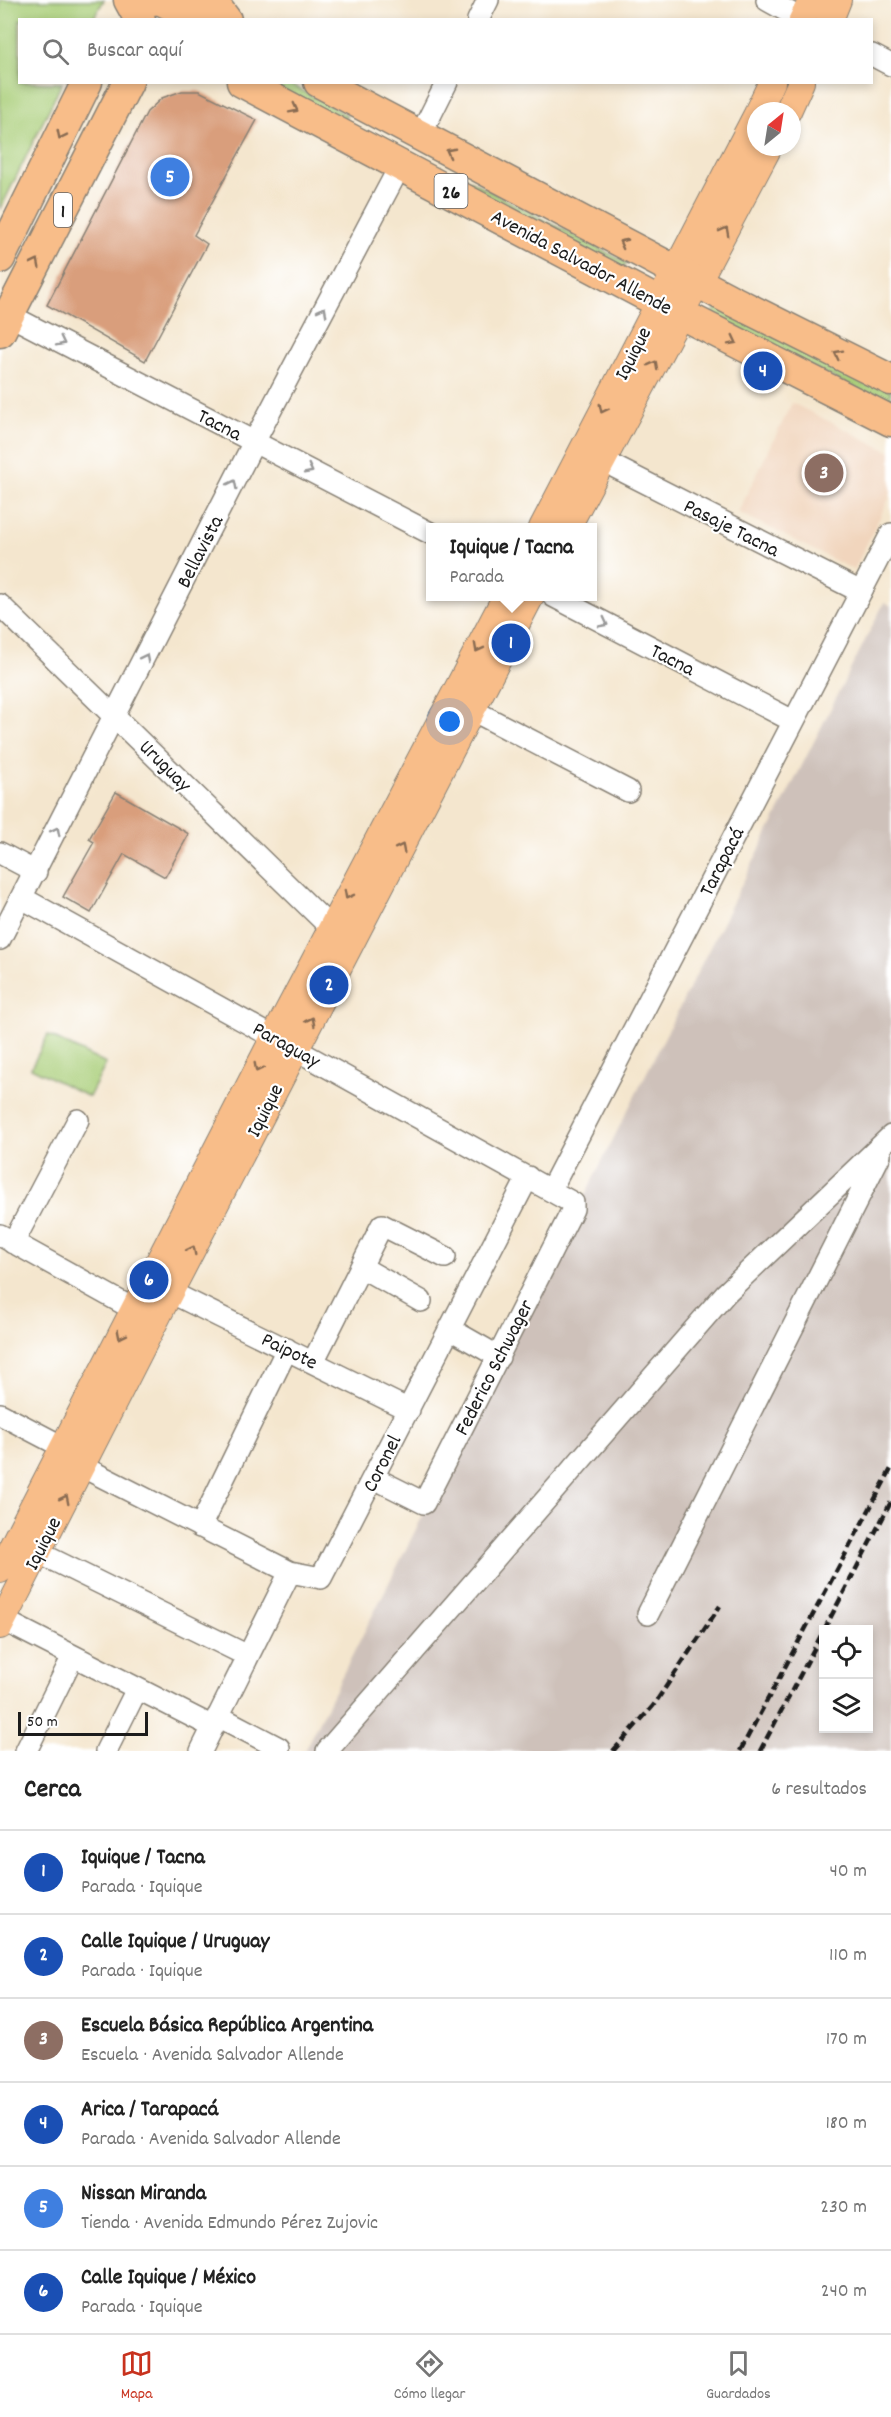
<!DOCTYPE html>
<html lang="es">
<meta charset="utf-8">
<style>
:root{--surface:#fff;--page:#f2f2f2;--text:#222;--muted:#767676;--line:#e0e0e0;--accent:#c8321e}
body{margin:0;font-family:Dekko,sans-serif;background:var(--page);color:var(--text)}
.controls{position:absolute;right:18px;bottom:18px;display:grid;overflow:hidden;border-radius:0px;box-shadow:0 3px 9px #0003}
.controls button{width:54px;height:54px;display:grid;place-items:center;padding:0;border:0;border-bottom:2px solid var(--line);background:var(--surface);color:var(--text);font:30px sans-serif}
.compass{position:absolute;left:747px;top:102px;width:54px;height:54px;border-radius:50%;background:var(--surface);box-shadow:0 3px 9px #0003;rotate:30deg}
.scale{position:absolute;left:18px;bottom:15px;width:130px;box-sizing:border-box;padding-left:6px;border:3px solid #1c1c1c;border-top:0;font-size:16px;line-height:21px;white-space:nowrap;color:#1c1c1c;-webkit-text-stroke:4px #fff;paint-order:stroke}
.you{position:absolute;left:450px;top:722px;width:21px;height:21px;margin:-15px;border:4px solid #fff;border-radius:50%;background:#1a73e8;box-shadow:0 0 0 9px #1a73e833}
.badge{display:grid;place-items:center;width:39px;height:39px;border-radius:50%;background:var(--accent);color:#fff;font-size:20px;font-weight:700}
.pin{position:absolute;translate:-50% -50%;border:3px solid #fff;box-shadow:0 2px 6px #0006}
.popup{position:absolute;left:426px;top:523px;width:171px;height:78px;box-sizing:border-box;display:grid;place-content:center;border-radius:0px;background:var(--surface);filter:drop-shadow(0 2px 4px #0005);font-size:20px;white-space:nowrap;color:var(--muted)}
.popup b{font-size:22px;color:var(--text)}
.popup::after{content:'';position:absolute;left:50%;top:100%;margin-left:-12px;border:12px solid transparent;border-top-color:var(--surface)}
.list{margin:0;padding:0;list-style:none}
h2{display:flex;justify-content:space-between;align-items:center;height:78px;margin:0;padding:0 24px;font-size:26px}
h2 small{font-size:20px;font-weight:400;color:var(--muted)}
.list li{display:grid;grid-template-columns:39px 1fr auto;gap:18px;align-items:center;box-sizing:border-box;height:84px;padding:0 24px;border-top:2px solid var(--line)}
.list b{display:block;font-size:22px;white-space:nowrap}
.list p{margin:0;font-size:20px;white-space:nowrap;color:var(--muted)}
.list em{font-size:20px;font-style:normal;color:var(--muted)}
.icon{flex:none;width:33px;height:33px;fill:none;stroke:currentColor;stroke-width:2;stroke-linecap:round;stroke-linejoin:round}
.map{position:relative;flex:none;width:891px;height:1751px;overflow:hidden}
.search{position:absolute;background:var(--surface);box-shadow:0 3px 9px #0003;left:18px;right:18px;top:18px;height:66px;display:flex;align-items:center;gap:15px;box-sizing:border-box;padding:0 21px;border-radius:0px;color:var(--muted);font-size:22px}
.sheet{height:582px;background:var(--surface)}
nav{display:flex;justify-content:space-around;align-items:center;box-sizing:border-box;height:84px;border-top:2px solid var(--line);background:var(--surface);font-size:16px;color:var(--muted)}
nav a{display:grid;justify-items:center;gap:3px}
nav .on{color:var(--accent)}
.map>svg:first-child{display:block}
.built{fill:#f1d5bd}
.industrial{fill:#cec1ba;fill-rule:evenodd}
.green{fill:#a9ce78;stroke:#62754a;stroke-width:1.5}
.building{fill:#d99e7c}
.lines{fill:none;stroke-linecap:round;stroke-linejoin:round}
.minor-casing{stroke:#888175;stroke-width:24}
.major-casing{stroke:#888175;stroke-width:28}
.highway-casing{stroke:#888175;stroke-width:33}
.minor{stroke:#fff;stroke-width:21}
.major{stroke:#f8bd89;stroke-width:26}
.highway{stroke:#f8bd89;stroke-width:30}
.rail{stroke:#1c1c1c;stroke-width:4.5;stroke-dasharray:9 4.5;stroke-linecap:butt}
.oneway{stroke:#8a6c52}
.oneway2{stroke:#999}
.labels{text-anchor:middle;stroke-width:4.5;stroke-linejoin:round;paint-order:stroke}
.shield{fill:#fff;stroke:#606060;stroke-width:1.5}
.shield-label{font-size:20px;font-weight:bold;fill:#1c1c1c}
.street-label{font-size:21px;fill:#1c1c1c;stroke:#fff}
</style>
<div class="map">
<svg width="891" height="1751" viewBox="0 0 891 1751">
<rect width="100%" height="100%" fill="#fff"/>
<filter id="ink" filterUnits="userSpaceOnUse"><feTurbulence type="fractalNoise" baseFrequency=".0167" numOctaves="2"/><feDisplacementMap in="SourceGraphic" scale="12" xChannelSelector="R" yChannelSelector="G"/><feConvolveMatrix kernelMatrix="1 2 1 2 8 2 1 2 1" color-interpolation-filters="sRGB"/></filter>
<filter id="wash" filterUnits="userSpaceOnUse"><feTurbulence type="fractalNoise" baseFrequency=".008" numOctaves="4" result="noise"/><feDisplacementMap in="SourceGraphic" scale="24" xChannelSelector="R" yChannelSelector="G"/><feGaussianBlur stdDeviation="1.35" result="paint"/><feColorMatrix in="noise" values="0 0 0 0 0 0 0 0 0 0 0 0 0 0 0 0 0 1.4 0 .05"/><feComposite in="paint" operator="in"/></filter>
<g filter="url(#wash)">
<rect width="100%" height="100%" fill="#f4e6ce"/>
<path class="built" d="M 792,403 L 891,452 L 891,494 L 854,570 L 738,512 Z"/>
<path class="industrial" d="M 884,603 L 891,606 L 891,1751 L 304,1751 ZM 824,1630 L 868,1630 L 868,1728 L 824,1728 Z"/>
<path class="green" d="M 0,0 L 104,0 L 93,19 L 20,20 L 20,82 L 62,83 L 0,210 Z
M 266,83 L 288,83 L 347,115 L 342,123 Z
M 463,177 L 627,263 L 622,270 L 460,184 Z
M 717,306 L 891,391 L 891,407 L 712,316 Z
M 48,1035 L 106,1064 L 89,1097 L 31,1068 Z"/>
<g id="blocks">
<path class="building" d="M 182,91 L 199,91 L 257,120 L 194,235 L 207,244 L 145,361 L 47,305 L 147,112 L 162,98 Z
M 116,792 L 189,834 L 165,877 L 124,854 L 91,913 L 63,897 L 94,842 L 89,839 Z"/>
</g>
</g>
<g filter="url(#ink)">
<use href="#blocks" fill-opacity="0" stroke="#888175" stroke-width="1.5"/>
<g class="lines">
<defs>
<path id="minor" d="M 767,0 L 803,20
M 478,20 L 488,0
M 872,55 L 891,65
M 420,136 L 447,82
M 9,315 L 430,533
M 603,461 L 861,592
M 553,596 L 793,721
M 0,605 L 331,928
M 472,710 L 628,791
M 0,853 L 36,872
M 22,898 L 573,1203 L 573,1209 L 424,1503 L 374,1478
M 0,939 L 254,442 L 401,164
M 551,1189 L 891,534
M 0,1235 L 146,1316
M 13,1243 L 78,1120
M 361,1267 L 421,1301
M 170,1292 L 409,1410
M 450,1329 L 499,1357
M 313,1362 L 382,1225 L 445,1257
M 0,1414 L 63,1447
M 81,1466 L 290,1572
M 200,1527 L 287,1349
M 37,1552 L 248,1656
M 648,1614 L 880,1155
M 3,1620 L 213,1727
M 218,1716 L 279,1748
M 26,1751 L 73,1656
M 106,1751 L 137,1689
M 201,1751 L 290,1572 L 321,1578 L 528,1177
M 327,1751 L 726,1293 L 891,1136"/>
<path id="major" d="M 802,20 L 812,0
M 830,20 L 838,0
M 758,111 L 772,82
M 788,111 L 801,82
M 542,528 L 756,116
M 567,528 L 769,147
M 0,1570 L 267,1051 L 506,596
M 0,1626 L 170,1292 L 531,596"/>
<path id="highway" d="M 161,0 L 202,20
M 211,0 L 226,20
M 140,20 L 129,0 L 154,0
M 242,82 L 681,314 L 891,421
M 319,82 L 733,301 L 891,380
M 0,258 L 87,82
M 0,332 L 128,82"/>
</defs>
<use href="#minor" class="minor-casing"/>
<use href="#major" class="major-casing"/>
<use href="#highway" class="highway-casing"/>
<use href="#minor" class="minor"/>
<use href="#major" class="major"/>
<use href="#highway" class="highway"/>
<path class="rail" d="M 824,1630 L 891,1502
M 613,1751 L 653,1706 L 720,1606
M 740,1751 L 891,1469
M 760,1751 L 824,1630"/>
</g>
<defs><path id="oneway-chevron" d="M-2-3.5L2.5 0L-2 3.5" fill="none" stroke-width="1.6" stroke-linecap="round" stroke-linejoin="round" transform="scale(1.5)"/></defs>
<g class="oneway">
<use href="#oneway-chevron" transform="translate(294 109) rotate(27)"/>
<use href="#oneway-chevron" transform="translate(61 135) rotate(116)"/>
<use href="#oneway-chevron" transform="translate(450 152) rotate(-152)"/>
<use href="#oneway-chevron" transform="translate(725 231) rotate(-62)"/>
<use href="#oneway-chevron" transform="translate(623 243) rotate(-152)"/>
<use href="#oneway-chevron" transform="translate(36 263) rotate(-63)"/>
<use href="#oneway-chevron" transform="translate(733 341) rotate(27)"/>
<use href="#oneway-chevron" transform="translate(838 354) rotate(-153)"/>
<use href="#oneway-chevron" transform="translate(654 365) rotate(-62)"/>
<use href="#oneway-chevron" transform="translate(603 409) rotate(117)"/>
<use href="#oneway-chevron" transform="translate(478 648) rotate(118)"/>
<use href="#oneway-chevron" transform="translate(401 848) rotate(-63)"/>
<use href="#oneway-chevron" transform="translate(348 895) rotate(118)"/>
<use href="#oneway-chevron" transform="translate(311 1021) rotate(-63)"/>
<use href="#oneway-chevron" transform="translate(258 1068) rotate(117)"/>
<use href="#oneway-chevron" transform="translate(192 1250) rotate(-63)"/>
<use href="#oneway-chevron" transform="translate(121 1335) rotate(117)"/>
<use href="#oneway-chevron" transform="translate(65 1499) rotate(-63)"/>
</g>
<g class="oneway2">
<use href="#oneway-chevron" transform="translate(323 311) rotate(-62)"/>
<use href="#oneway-chevron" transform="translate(61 342) rotate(27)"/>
<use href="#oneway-chevron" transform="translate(309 470) rotate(27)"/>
<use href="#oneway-chevron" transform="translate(233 484) rotate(-63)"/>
<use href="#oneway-chevron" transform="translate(604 623) rotate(27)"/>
<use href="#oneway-chevron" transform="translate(145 658) rotate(-63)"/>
<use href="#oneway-chevron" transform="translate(56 831) rotate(-63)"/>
</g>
</g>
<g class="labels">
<g class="shield">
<rect x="434.5" y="174" width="33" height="34" rx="4.5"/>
<rect x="54" y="193" width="18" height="34" rx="4.5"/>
</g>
<g class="shield-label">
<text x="451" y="198">26</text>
<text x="63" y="217">1</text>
</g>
<g class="street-label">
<text transform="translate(582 261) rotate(28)" y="7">Avenida Salvador Allende</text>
<text transform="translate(632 353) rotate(-63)" y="7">Iquique</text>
<text transform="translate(220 424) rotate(27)" y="7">Tacna</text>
<text transform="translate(732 527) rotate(27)" y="7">Pasaje Tacna</text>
<text transform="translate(199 551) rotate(-63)" y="7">Bellavista</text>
<text transform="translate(673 659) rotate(27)" y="7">Tacna</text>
<text transform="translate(166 765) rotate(45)" y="7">Uruguay</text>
<text transform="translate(721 861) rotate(-63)" y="7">Tarapacá</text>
<text transform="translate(287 1044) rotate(29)" y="7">Paraguay</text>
<text transform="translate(264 1110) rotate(-63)" y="7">Iquique</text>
<text transform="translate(290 1350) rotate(26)" y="7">Paipote</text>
<text transform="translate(493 1367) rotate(-63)" y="7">Federico Schwager</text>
<text transform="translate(381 1463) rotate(-63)" y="7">Coronel</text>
<text transform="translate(42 1543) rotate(-63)" y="7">Iquique</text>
</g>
</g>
</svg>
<div class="controls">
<button><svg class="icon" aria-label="locate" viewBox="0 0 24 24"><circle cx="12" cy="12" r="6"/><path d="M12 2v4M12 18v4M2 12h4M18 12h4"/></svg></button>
<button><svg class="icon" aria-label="layers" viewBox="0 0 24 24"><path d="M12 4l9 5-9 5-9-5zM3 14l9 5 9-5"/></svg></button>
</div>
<svg class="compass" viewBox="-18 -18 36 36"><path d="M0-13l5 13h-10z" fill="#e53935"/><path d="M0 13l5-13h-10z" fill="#767676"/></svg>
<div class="scale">50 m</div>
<div class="you"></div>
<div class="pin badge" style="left:511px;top:643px;background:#1a4fb4">1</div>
<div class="popup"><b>Iquique / Tacna</b>Parada</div>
<div class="pin badge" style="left:329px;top:985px;background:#1a4fb4">2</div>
<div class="pin badge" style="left:824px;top:473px;background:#8d6e63">3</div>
<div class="pin badge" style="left:763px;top:371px;background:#1a4fb4">4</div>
<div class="pin badge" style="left:170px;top:177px;background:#3f7fe0">5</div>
<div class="pin badge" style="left:149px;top:1280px;background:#1a4fb4">6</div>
<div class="search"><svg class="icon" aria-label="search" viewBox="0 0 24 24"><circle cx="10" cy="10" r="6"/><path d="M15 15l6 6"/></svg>Buscar aquí</div>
</div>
<section class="sheet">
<h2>Cerca<small>6 resultados</small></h2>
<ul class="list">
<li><span class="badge" style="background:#1a4fb4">1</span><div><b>Iquique / Tacna</b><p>Parada · Iquique</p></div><em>40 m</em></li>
<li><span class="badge" style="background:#1a4fb4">2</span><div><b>Calle Iquique / Uruguay</b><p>Parada · Iquique</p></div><em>110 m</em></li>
<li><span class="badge" style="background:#8d6e63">3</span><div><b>Escuela Básica República Argentina</b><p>Escuela · Avenida Salvador Allende</p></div><em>170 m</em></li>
<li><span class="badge" style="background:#1a4fb4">4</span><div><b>Arica / Tarapacá</b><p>Parada · Avenida Salvador Allende</p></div><em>180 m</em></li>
<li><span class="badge" style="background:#3f7fe0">5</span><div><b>Nissan Miranda</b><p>Tienda · Avenida Edmundo Pérez Zujovic</p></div><em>230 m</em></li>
<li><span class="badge" style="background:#1a4fb4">6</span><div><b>Calle Iquique / México</b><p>Parada · Iquique</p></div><em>240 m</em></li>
</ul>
</section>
<nav>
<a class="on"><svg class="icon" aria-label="map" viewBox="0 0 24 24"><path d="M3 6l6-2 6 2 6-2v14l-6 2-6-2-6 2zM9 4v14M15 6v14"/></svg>Mapa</a>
<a><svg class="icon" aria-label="directions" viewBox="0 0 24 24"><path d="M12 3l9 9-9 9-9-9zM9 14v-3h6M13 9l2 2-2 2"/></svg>Cómo llegar</a>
<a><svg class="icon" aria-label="saved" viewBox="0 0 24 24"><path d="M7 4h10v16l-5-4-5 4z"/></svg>Guardados</a>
</nav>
